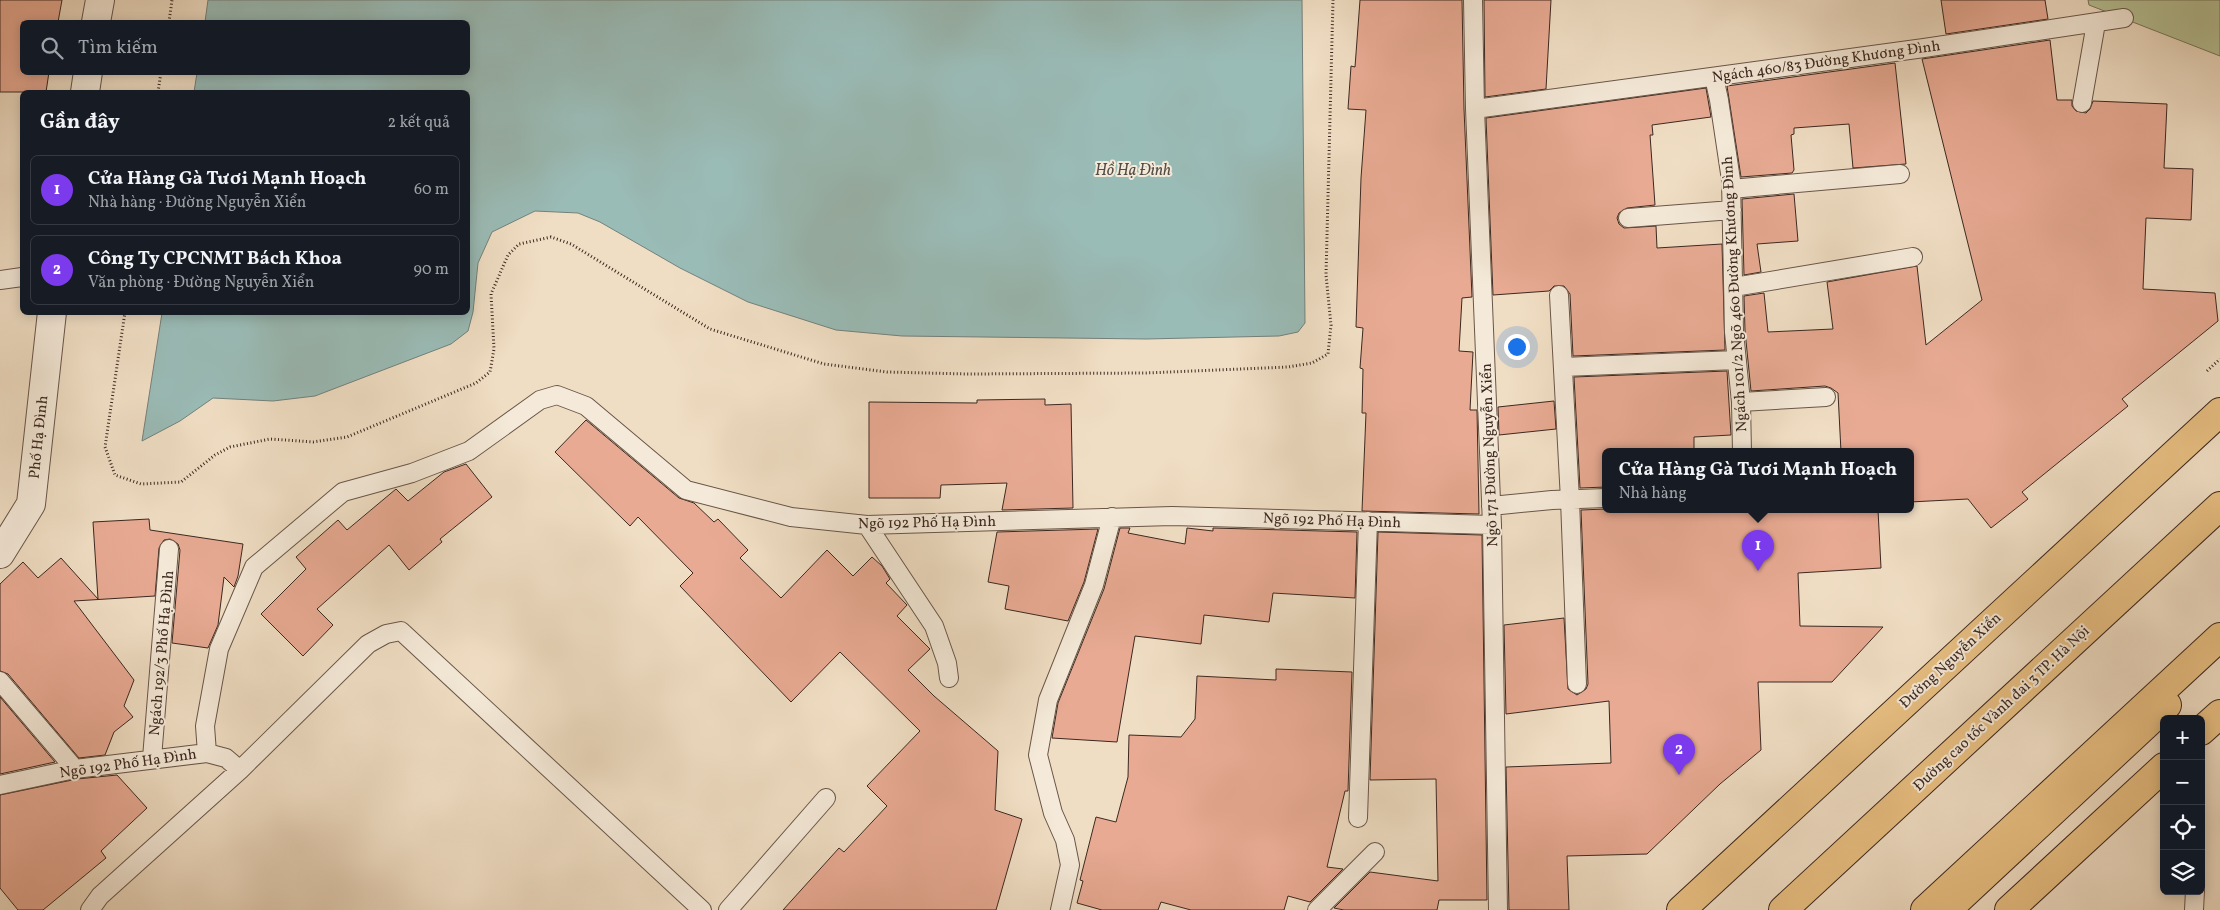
<!DOCTYPE html>
<html lang="vi">
<meta charset="utf-8">
<style>
:root{--surface:#171b24;--page:#242831;--text:#f1f3f6;--muted:#9ea1a6;--line:#363941;--accent:#7c3aed}
body{margin:0;font-family:Vollkorn,serif;background:var(--page);color:var(--text)}
.controls{position:absolute;right:15px;bottom:15px;display:grid;overflow:hidden;border-radius:8px;box-shadow:0 2px 12px #0003}
.controls button{width:45px;height:45px;display:grid;place-items:center;padding:0;border:0;border-bottom:1px solid var(--line);background:var(--surface);color:var(--text);font:25px sans-serif}
.you{position:absolute;left:1516px;top:346px;width:18px;height:18px;margin:-12px;border:4px solid #fff;border-radius:50%;background:#1a73e8;box-shadow:0 0 0 8px #1a73e833}
.badge{display:grid;place-items:center;width:32px;height:32px;border-radius:50%;background:var(--accent);color:#fff;font-size:16px;font-weight:700}
.pin{position:absolute;translate:-50% -41px;filter:drop-shadow(0 1px 2px #0008)}
.pin::after{content:'';position:absolute;top:26px;width:18px;height:15px;background:inherit;clip-path:polygon(0 0,100% 0,50% 100%)}
.popup{position:absolute;left:1602px;top:448px;width:312px;height:65px;box-sizing:border-box;display:grid;place-content:center;border-radius:8px;background:var(--surface);filter:drop-shadow(0 1px 4px #0005);font-size:16px;white-space:nowrap;color:var(--muted)}
.popup b{font-size:19px;color:var(--text)}
.popup::after{content:'';position:absolute;left:50%;top:100%;margin-left:-10px;border:10px solid transparent;border-top-color:var(--surface)}
.list{margin:0;padding:0;list-style:none}
h2{display:flex;justify-content:space-between;align-items:center;height:65px;margin:0;padding:0 20px;font-size:21px}
h2 small{font-size:16px;font-weight:400;color:var(--muted)}
.list li{display:grid;grid-template-columns:32px 1fr auto;gap:15px;align-items:center;box-sizing:border-box;height:70px;margin:0 10px 10px;padding:0 10px;border:1px solid var(--line);border-radius:8px}
.list b{display:block;font-size:19px;white-space:nowrap}
.list p{margin:0;font-size:16px;white-space:nowrap;color:var(--muted)}
.list em{font-size:16px;font-style:normal;color:var(--muted)}
.icon{flex:none;width:28px;height:28px;fill:none;stroke:currentColor;stroke-width:2;stroke-linecap:round;stroke-linejoin:round}
.map{position:relative;flex:none;width:2220px;height:910px;overflow:hidden}
.search{position:absolute;background:var(--surface);box-shadow:0 2px 12px #0003;left:20px;top:20px;width:450px;height:55px;display:flex;align-items:center;gap:12px;box-sizing:border-box;padding:0 18px;border-radius:8px;color:var(--muted);font-size:19px}
.panel{position:absolute;background:var(--surface);box-shadow:0 2px 12px #0003;left:20px;top:90px;width:450px;height:225px;border-radius:8px}
.map>svg:first-child{display:block}
.green{fill:#b6c296;stroke:#79755b}
.water{fill:#9abcb7;stroke:#74817b}
.building{fill:#e8aa93;stroke:#3c2820}
.lines{fill:none;stroke-linecap:round;stroke-linejoin:round}
.service-casing{stroke:#695649;stroke-width:20}
.minor-casing{stroke:#695649;stroke-width:30}
.primary-casing{stroke:#3c2820;stroke-width:30}
.motorway-casing{stroke:#3c2820;stroke-width:30}
.path{stroke:#3c2820;stroke-width:3;stroke-dasharray:1 2.5;stroke-linecap:butt}
.service{stroke:#f5ead9;stroke-width:18}
.minor{stroke:#f5ead9;stroke-width:28}
.primary{stroke:#e8bf82;stroke-width:28}
.motorway{stroke:#e8bf82;stroke-width:28}
.labels{text-anchor:middle;stroke-width:4;stroke-linejoin:round;paint-order:stroke}
.street-label{font-size:15px;fill:#3c2820;stroke:#f5ead9}
.water-label{font-size:16px;font-style:italic;fill:#544d46;stroke:#f5ead9}
</style>
<div class="map">
<svg width="2220" height="910" viewBox="0 0 2220 910">
<rect width="100%" height="100%" fill="#f0dec4"/>
<filter id="stains"><feTurbulence type="fractalNoise" baseFrequency=".004" numOctaves="4"/><feColorMatrix values="0 0 0 0 .2 0 0 0 0 .09 0 0 0 0 .02 0 0 0 .5 -.17"/></filter>
<radialGradient id="worn" r=".72"><stop offset=".6" stop-color="#630" stop-opacity="0"/><stop offset="1" stop-color="#630" stop-opacity=".3"/></radialGradient>
<path class="green" d="M 2088,0 L 2220,0 L 2220,56 L 2089,5 Z"/>
<path class="water" d="M 208,0 L 1302,0 L 1305,323 L 1298,332 L 1279,336 L 1146,339 L 902,336 L 836,330 L 748,302 L 680,268 L 600,222 L 578,213 L 535,211 L 492,232 L 478,263 L 473,312 L 468,331 L 451,344 L 315,396 L 273,401 L 213,398 L 180,421 L 142,441 L 162,313 L 468,312 L 468,92 L 194,92 L 197,73 L 468,72 L 468,22 L 205,22 Z"/>
<path class="building" d="M 0,0 L 62,0 L 58,22 L 22,22 L 22,72 L 49,72 L 46,92 L 0,92 Z
M 1360,0 L 1462,0 L 1464,109 L 1472,297 L 1462,298 L 1459,351 L 1473,352 L 1470,410 L 1477,410 L 1479,514 L 1362,511 L 1366,413 L 1362,413 L 1363,369 L 1360,368 L 1363,328 L 1356,327 L 1361,178 L 1366,110 L 1348,109 L 1351,66 L 1355,67 Z
M 1484,0 L 1551,0 L 1546,89 L 1485,97 Z
M 1941,0 L 2045,0 L 2048,19 L 1946,34 Z
M 2050,40 L 2057,100 L 2072,100 L 2072,106 L 2076,111 L 2086,113 L 2090,109 L 2093,101 L 2167,104 L 2164,168 L 2193,169 L 2191,220 L 2146,218 L 2143,289 L 2215,293 L 2218,321 L 2122,399 L 2128,406 L 2022,492 L 2028,499 L 1991,528 L 1968,499 L 1910,502 L 1910,452 L 1841,452 L 1838,393 L 1831,388 L 1825,386 L 1751,391 L 1745,331 L 1744,296 L 1764,293 L 1768,332 L 1833,329 L 1827,282 L 1917,266 L 1926,345 L 1982,300 L 1922,59 Z
M 1895,63 L 1906,164 L 1853,168 L 1849,124 L 1794,128 L 1794,134 L 1791,135 L 1794,170 L 1792,173 L 1741,177 L 1727,86 Z
M 1706,88 L 1711,117 L 1652,125 L 1653,135 L 1650,135 L 1655,205 L 1627,208 L 1619,213 L 1617,218 L 1619,224 L 1624,228 L 1656,226 L 1657,248 L 1722,244 L 1725,350 L 1573,356 L 1570,294 L 1564,286 L 1554,286 L 1549,291 L 1493,295 L 1486,118 Z
M 1794,194 L 1798,241 L 1757,244 L 1761,272 L 1744,275 L 1742,199 Z
M 1727,371 L 1731,435 L 1694,437 L 1694,452 L 1606,452 L 1606,487 L 1580,488 L 1574,377 Z
M 1045,399 L 1045,405 L 1071,404 L 1073,508 L 1002,510 L 1007,483 L 941,485 L 940,498 L 869,498 L 869,402 L 977,403 L 977,400 Z
M 1554,401 L 1556,429 L 1499,435 L 1498,407 Z
M 586,420 L 679,498 L 694,503 L 714,522 L 718,519 L 748,550 L 740,558 L 781,598 L 827,550 L 853,576 L 872,557 L 882,566 L 890,579 L 886,583 L 907,605 L 897,616 L 930,649 L 908,670 L 934,696 L 998,751 L 995,810 L 1022,819 L 996,910 L 783,910 L 839,848 L 844,852 L 887,806 L 867,786 L 920,731 L 840,652 L 791,702 L 680,586 L 693,573 L 638,517 L 630,526 L 555,452 Z
M 466,464 L 492,497 L 440,539 L 442,542 L 409,570 L 389,545 L 317,609 L 333,625 L 303,656 L 261,614 L 306,569 L 296,557 L 338,520 L 347,530 L 396,489 L 408,501 L 444,472 Z
M 1606,509 L 1878,510 L 1881,568 L 1798,573 L 1800,626 L 1883,627 L 1832,682 L 1758,682 L 1761,750 L 1720,784 L 1647,854 L 1567,856 L 1569,910 L 1509,910 L 1506,767 L 1611,763 L 1609,701 L 1506,714 L 1504,625 L 1564,618 L 1568,689 L 1577,695 L 1586,689 L 1588,684 L 1581,510 Z
M 149,519 L 150,530 L 243,544 L 238,576 L 234,587 L 224,577 L 218,625 L 208,648 L 172,643 L 180,550 L 178,544 L 170,539 L 164,540 L 159,548 L 155,596 L 74,601 L 134,680 L 124,706 L 133,717 L 114,732 L 105,755 L 79,758 L 8,674 L 0,671 L 0,584 L 23,562 L 38,578 L 61,558 L 98,599 L 93,522 Z
M 1120,528 L 1130,528 L 1128,533 L 1185,544 L 1187,528 L 1213,531 L 1213,528 L 1357,532 L 1355,598 L 1273,593 L 1269,622 L 1204,615 L 1201,644 L 1135,636 L 1117,742 L 1052,738 L 1058,703 L 1104,589 Z
M 1098,529 L 1084,582 L 1068,621 L 1005,609 L 1009,586 L 988,582 L 997,532 Z
M 1378,532 L 1482,535 L 1487,900 L 1439,900 L 1437,910 L 1344,910 L 1334,908 L 1370,872 L 1438,881 L 1436,779 L 1370,780 Z
M 1276,669 L 1352,672 L 1348,791 L 1345,791 L 1327,867 L 1343,869 L 1310,902 L 1288,896 L 1284,910 L 1191,910 L 1161,902 L 1158,910 L 1102,910 L 1077,903 L 1083,881 L 1080,880 L 1096,817 L 1116,822 L 1128,777 L 1129,735 L 1181,737 L 1195,719 L 1197,676 L 1276,680 Z
M 0,697 L 55,762 L 0,774 Z
M 117,775 L 147,808 L 101,851 L 106,858 L 43,910 L 18,910 L 0,888 L 0,795 L 77,779 Z"/>
<g class="lines">
<defs>
<path id="service" d="M 1473,0 L 1475,109 L 1492,525 L 1498,910
M 1714,77 L 1719,100 L 1731,180 L 1734,332 L 1741,402 L 1742,452
M 2082,103 L 2096,23
M 1475,109 L 1924,48 L 2124,18
M 1731,189 L 1900,174
M 1628,218 L 1732,210
M 0,280 L 22,277
M 1734,287 L 1913,257
M 1559,295 L 1570,500 L 1577,684
M 1563,367 L 1737,360
M 1741,402 L 1826,397
M 1491,506 L 1552,500 L 1606,498
M 867,525 L 934,626 L 947,663 L 949,678
M 0,681 L 75,769
M 207,753 L 205,726 L 219,649 L 254,567 L 343,492 L 412,473 L 469,451 L 540,400 L 557,395 L 586,406 L 686,490 L 791,517 L 867,525 L 1172,516 L 1492,525
M 152,758 L 169,549
M 0,785 L 75,769 L 207,753 L 226,758 L 240,770
M 1358,818 L 1368,521
M 90,910 L 100,896 L 240,770 L 368,644 L 386,634 L 401,631 L 702,910
M 728,910 L 826,798
M 1060,910 L 1070,865 L 1065,840 L 1053,813 L 1038,755 L 1048,700 L 1094,585 L 1112,517
M 1317,910 L 1375,852
M 2194,910 L 2195,891"/>
<path id="minor" d="M 96,22 L 100,0
M 85,92 L 88,72
M 0,554 L 31,504 L 52,312"/>
<path id="primary" d="M 2201,731 L 2220,714
M 1681,910 L 2220,412
M 1947,910 L 2167,705
M 2009,910 L 2164,767"/>
<path id="motorway" d="M 1783,910 L 2220,506
M 1925,910 L 2220,637"/>
</defs>
<use href="#service" class="service-casing"/>
<use href="#minor" class="minor-casing"/>
<use href="#primary" class="primary-casing"/>
<use href="#motorway" class="motorway-casing"/>
<path class="path" d="M 169,22 L 172,0
M 158,92 L 161,72
M 125,312 L 105,447 L 115,475 L 141,484 L 181,482 L 215,455 L 230,447 L 270,439 L 313,442 L 347,437 L 476,383 L 490,372 L 494,349 L 491,294 L 508,255 L 519,244 L 551,237 L 571,244 L 710,329 L 824,364 L 887,372 L 967,374 L 1146,373 L 1288,367 L 1312,363 L 1328,354 L 1331,325 L 1326,275 L 1333,0
M 2207,371 L 2220,359"/>
<use href="#service" class="service"/>
<use href="#minor" class="minor"/>
<use href="#primary" class="primary"/>
<use href="#motorway" class="motorway"/>
</g>
<g class="labels">
<g class="street-label">
<text transform="translate(1826 61) rotate(-8)" y="5">Ngách 460/83 Đường Khương Đình</text>
<text transform="translate(1734 294) rotate(-93)" y="5">Ngách 101/2 Ngõ 460 Đường Khương Đình</text>
<text transform="translate(38 437) rotate(-84)" y="5">Phố Hạ Đình</text>
<text transform="translate(1489 455) rotate(-92)" y="5">Ngõ 171 Đường Nguyễn Xiển</text>
<text transform="translate(1332 520) rotate(2)" y="5">Ngõ 192 Phố Hạ Đình</text>
<text transform="translate(927 522) rotate(-1)" y="5">Ngõ 192 Phố Hạ Đình</text>
<text transform="translate(161 653) rotate(-85)" y="5">Ngách 192/3 Phố Hạ Đình</text>
<text transform="translate(1950 660) rotate(-43)" y="5">Đường Nguyễn Xiển</text>
<text transform="translate(2001 708) rotate(-43)" y="5">Đường cao tốc Vành đai 3 TP. Hà Nội</text>
<text transform="translate(128 763) rotate(-8)" y="5">Ngõ 192 Phố Hạ Đình</text>
</g>
<g class="water-label">
<text x="1133" y="175">Hồ Hạ Đình</text>
</g>
</g>
<rect width="100%" height="100%" filter="url(#stains)"/>
<rect width="100%" height="100%" fill="url(#worn)"/>
</svg>
<div class="controls">
<button>+</button>
<button>−</button>
<button><svg class="icon" aria-label="locate" viewBox="0 0 24 24"><circle cx="12" cy="12" r="6"/><path d="M12 2v4M12 18v4M2 12h4M18 12h4"/></svg></button>
<button><svg class="icon" aria-label="layers" viewBox="0 0 24 24"><path d="M12 4l9 5-9 5-9-5zM3 14l9 5 9-5"/></svg></button>
</div>
<div class="you"></div>
<div class="pin badge" style="left:1758px;top:571px">1</div>
<div class="popup"><b>Cửa Hàng Gà Tươi Mạnh Hoạch</b>Nhà hàng</div>
<div class="pin badge" style="left:1679px;top:775px">2</div>
<div class="search"><svg class="icon" aria-label="search" viewBox="0 0 24 24"><circle cx="10" cy="10" r="6"/><path d="M15 15l6 6"/></svg>Tìm kiếm</div>
<section class="panel">
<h2>Gần đây<small>2 kết quả</small></h2>
<ul class="list">
<li><span class="badge">1</span><div><b>Cửa Hàng Gà Tươi Mạnh Hoạch</b><p>Nhà hàng · Đường Nguyễn Xiển</p></div><em>60 m</em></li>
<li><span class="badge">2</span><div><b>Công Ty CPCNMT Bách Khoa</b><p>Văn phòng · Đường Nguyễn Xiển</p></div><em>90 m</em></li>
</ul>
</section>
</div>
